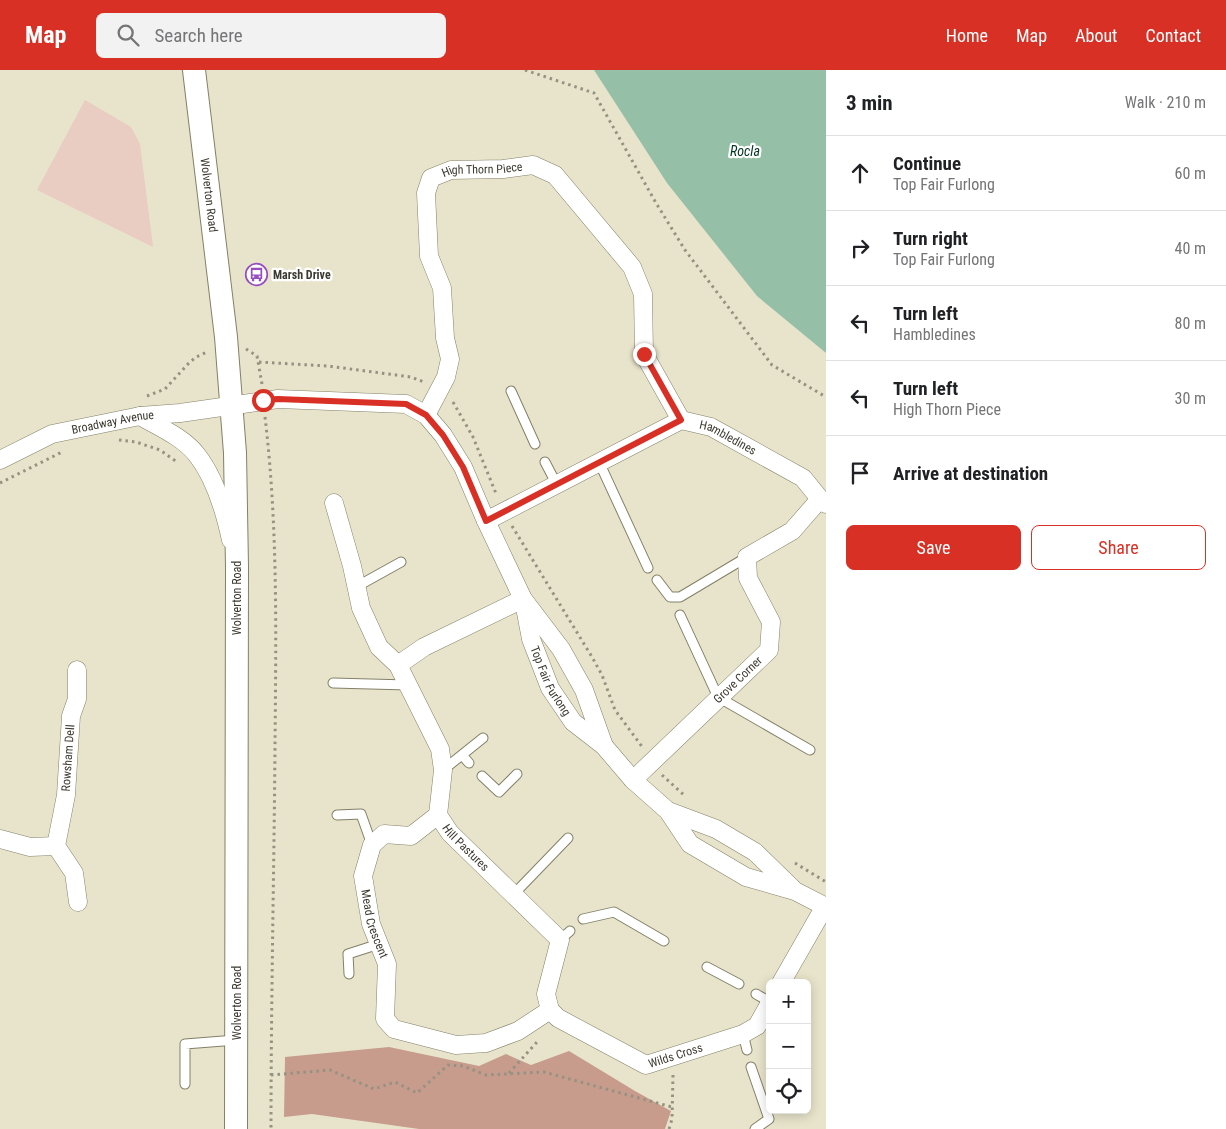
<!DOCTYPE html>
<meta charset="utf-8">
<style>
:root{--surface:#fff;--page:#f2f2f2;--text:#202124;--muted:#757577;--line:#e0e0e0;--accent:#d93025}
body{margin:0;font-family:"Roboto Condensed",sans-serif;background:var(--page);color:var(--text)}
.controls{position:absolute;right:15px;bottom:15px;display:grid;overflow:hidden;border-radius:8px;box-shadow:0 2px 12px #0003}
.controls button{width:45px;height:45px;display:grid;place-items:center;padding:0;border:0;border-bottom:1px solid var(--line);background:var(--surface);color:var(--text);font:25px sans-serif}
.stop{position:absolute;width:15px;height:15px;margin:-11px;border:4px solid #d93025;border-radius:50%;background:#fff}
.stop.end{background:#d93025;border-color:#fff;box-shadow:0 1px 5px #0008}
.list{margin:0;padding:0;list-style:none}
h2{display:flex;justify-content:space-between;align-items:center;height:65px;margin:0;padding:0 20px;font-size:21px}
h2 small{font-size:16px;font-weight:400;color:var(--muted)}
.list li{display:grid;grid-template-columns:32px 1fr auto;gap:15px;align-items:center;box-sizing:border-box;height:75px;padding:0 20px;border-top:1px solid var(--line)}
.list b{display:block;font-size:19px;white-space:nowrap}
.list p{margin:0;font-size:16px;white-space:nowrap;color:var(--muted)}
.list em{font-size:16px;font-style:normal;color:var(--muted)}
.actions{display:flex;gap:10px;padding:15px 20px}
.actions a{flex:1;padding:11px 0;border:1px solid var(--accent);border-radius:8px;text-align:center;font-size:18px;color:var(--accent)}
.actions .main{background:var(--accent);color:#fff}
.icon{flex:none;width:28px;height:28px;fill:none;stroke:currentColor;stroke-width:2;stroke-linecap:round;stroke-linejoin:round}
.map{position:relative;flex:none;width:826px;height:1059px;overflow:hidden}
header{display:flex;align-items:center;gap:30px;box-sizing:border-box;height:70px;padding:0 25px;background:var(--accent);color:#fff}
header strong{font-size:24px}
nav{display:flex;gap:28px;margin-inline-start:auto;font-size:18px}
.search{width:350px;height:45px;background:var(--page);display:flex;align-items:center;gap:12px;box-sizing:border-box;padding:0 18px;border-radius:8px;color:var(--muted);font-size:19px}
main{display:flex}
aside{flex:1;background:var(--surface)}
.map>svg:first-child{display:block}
.green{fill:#e9ccc2}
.forest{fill:#c79c8d}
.water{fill:#95bfa7}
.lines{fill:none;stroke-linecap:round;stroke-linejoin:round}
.service-casing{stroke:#838068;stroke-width:11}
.minor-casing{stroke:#838068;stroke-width:19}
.tertiary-casing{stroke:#838068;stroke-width:24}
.path{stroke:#959281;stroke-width:3;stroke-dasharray:2.5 4;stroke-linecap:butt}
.service{stroke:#fff;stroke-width:9}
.minor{stroke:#fff;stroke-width:18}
.tertiary{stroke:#fff;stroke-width:22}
.route{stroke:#d93025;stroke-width:6}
.labels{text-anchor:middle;stroke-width:4.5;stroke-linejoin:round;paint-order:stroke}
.street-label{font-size:12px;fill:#3c3a30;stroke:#fff}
.poi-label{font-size:12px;font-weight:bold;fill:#3c3a30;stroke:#fff;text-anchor:start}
.water-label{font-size:14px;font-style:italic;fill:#00361f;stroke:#fff}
</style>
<header>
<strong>Map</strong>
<div class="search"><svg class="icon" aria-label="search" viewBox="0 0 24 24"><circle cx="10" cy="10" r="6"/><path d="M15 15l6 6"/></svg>Search here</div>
<nav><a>Home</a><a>Map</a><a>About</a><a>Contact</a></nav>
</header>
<main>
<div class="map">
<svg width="826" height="1059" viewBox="0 0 826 1059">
<rect width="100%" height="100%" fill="#e8e4cb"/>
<path class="green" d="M 85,30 L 131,57 L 140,74 L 153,177 L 37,120 Z"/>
<path class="forest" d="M 389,977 L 479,996 L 506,984 L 531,995 L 569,981 L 635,1021 L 671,1041 L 665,1059 L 419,1059 L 312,1044 L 284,1047 L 285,987 Z"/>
<path class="water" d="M 594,0 L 826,0 L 826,283 L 757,226 L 667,113 Z"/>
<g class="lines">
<defs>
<path id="service" d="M 511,321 L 535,374
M 545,392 L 557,415
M 599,392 L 648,498
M 657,510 L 670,527 L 680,527 L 747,487
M 356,517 L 401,492
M 680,545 L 718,627 L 810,680
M 333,613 L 408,615
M 462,685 L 469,693
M 443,700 L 483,668
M 482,706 L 499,722 L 517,704
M 337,745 L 361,744 L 372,775
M 513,825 L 568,768
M 583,849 L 614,842 L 664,871
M 560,870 L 570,861
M 707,897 L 739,914
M 349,904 L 348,884 L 379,874
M 756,924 L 770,932
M 743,964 L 747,980
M 751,997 L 769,1049 L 755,1059
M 185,1014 L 185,974 L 236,970"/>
<g id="minor">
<path id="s1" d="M 426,345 L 446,307 L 450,289 L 445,268 L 442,218 L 429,186 L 426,123 L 431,108 L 451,100 L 503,99 L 533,95 L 555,105 L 632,197 L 643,224 L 644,284 L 681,350"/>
<path d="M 140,346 C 159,357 183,367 197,385 C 215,408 225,442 231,470"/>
<path id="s2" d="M 0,390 L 52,364 L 140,346 L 180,343 L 278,329 L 406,334 L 426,345 L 443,365 L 463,397 L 486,451 L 523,529 L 561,579 L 584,620 L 604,676"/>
<path id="s3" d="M 334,433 L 352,496 L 361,538 L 379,577 L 398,595 L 440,679 L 443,700 L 438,745 L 450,763 L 560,870 L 546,924 L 550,940"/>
<path id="s4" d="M 486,451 L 681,350 L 711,357 L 803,408 L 820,429 L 826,434"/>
<path id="s5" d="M 524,532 L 531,569 L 550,618 L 573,652 L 604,676 L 633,710 L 668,741 L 690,774 L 746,807 L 795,821 L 826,837"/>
<path d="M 398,595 L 424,577 L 523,529"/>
<path d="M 77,600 L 77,629 L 71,646 L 66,725 L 56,776 L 74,803 L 78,832"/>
<path id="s6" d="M 633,710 L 769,580 L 771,552 L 748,508 L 747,487 L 792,461 L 820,429"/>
<path d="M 668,741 L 716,759 L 755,782 L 793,819"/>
<path id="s7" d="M 438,745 L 411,766 L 384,764 L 372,775 L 363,806 L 371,854 L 387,894 L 385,949 L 394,959 L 456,975 L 486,973 L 518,961 L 550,940"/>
<path d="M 0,769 L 30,777 L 56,776"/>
<path d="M 781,913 L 825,836"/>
<path id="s8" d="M 550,940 L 558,948 L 646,995 L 743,964 L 757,956 L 770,933"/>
</g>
<g id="tertiary">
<path id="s9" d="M 194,0 L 226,267 L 235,383 L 237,497 L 236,1059"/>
</g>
</defs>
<use href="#service" class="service-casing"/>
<use href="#minor" class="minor-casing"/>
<use href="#tertiary" class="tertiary-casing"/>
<path class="path" d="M 525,0 L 594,23 L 656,133 L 685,180 L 772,295 L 826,327
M 246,279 L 257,286 L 262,314
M 259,292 L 328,296 L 411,307 L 424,312
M 147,326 L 165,319 L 188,294 L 196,287 L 207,282
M 453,332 L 473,367 L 497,426
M 265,347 C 278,456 276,567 275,676 C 274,804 271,931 271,1059
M 119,370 L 136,372 L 160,380 L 177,392
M 0,413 L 62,382
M 512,456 L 592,587 L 602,605 L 615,640 L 643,678
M 662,705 L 685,726
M 795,793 L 826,812
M 509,1003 L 537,972
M 271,1005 L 330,1000 L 374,1019 L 395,1012 L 417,1023 L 448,995 L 463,996 L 486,1005 L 544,1002 L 672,1037
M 669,1059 L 672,1049 L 673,1005"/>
<use href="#service" class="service"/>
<use href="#minor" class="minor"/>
<use href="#tertiary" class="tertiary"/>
</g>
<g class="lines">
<path class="route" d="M 263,330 L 278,329 L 406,334 L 426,345 L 443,365 L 463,397 L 486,451 L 681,350 L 644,284"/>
</g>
<defs>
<symbol id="bus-ring" viewBox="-11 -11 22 22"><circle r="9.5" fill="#fff" stroke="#964dc0" stroke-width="1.5"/><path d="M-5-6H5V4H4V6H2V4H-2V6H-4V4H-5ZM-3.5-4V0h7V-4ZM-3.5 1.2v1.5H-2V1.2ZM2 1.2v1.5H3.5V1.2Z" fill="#964dc0"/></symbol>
</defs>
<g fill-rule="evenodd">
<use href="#bus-ring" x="244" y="192" width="25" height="25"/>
</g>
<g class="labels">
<g class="street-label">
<text dy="4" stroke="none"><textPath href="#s1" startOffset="299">High Thorn Piece</textPath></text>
<text dy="4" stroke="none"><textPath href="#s9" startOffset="126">Wolverton Road</textPath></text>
<text dy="4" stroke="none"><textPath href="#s2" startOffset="120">Broadway Avenue</textPath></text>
<text dy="4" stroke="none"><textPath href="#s4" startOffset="270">Hambledines</textPath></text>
<text transform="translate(237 528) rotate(-90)" y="4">Wolverton Road</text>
<text dy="4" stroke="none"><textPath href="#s6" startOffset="145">Grove Corner</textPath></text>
<text dy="4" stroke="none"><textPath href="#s5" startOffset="84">Top Fair Furlong</textPath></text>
<text transform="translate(68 688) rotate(-86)" y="4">Rowsham Dell</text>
<text dy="4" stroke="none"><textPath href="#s3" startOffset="381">Hill Pastures</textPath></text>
<text dy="4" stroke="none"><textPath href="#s7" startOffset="159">Mead Crescent</textPath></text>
<text transform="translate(237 933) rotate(-90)" y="4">Wolverton Road</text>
<text dy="4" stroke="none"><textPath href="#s8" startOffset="142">Wilds Cross</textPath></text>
</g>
<g class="poi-label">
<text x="273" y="209">Marsh Drive</text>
</g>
<g class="water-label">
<text x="745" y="86">Rocla</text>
</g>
</g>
</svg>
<div class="controls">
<button>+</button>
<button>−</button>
<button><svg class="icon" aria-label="locate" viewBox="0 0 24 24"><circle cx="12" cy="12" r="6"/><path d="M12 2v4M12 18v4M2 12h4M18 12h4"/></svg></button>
</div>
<div class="stop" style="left:263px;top:330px"></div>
<div class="stop end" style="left:644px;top:284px"></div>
</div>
<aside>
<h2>3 min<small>Walk · 210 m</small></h2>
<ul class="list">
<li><svg class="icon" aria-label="ahead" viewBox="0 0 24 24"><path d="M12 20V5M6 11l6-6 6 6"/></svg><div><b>Continue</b><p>Top Fair Furlong</p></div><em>60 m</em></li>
<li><svg class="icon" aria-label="right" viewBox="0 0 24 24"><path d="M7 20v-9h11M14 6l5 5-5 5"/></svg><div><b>Turn right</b><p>Top Fair Furlong</p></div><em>40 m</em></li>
<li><svg class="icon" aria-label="left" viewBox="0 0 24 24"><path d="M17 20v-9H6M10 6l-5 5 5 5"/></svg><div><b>Turn left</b><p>Hambledines</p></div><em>80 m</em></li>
<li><svg class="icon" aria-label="left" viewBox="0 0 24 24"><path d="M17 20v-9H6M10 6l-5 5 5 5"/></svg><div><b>Turn left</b><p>High Thorn Piece</p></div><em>30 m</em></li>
<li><svg class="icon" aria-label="arrive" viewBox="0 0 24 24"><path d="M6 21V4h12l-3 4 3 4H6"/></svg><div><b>Arrive at destination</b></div></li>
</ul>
<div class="actions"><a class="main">Save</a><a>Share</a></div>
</aside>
</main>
